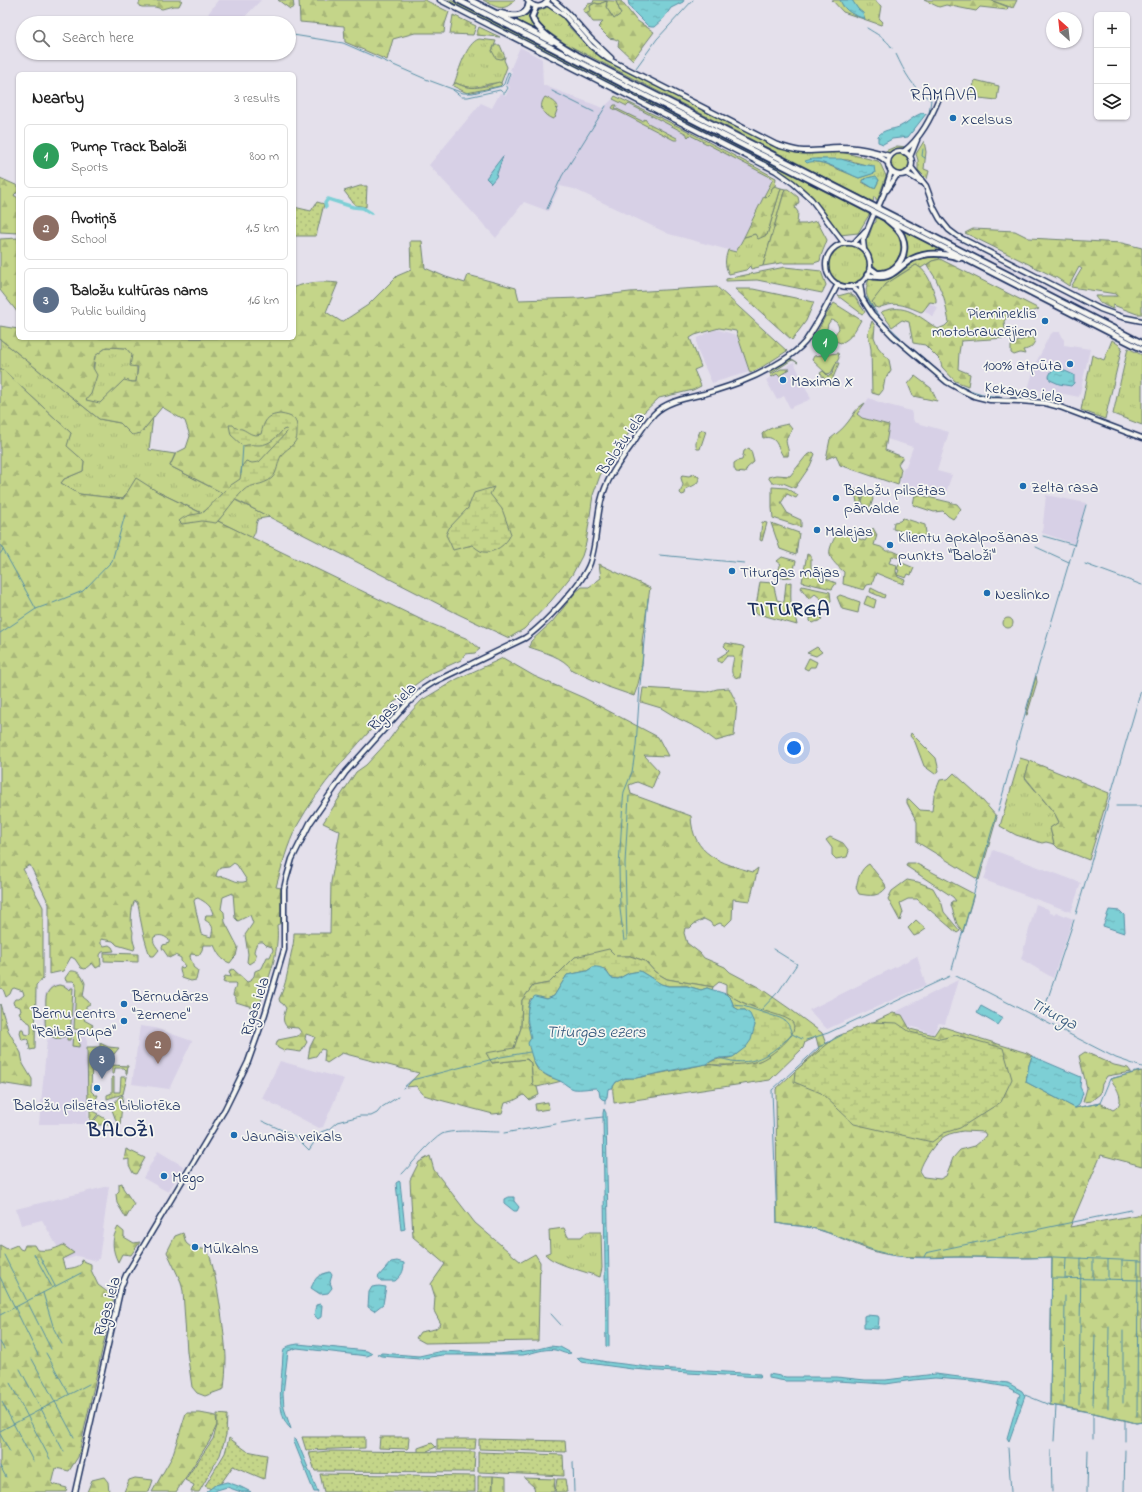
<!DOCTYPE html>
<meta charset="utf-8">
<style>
:root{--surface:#fff;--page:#f2f2f2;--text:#222;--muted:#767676;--line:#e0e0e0;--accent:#0b8043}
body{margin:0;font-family:"Indie Flower",sans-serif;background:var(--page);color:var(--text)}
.controls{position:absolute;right:12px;top:12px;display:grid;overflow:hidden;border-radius:6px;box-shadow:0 1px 3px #0004}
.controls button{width:36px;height:36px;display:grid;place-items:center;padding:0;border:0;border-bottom:1px solid var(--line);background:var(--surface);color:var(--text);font:20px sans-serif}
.compass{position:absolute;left:1046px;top:12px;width:36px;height:36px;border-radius:50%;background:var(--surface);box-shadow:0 1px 3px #0004;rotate:333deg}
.you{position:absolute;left:794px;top:748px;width:14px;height:14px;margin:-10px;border:3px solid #fff;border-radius:50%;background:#1a73e8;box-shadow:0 0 0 6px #1a73e833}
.badge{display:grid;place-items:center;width:26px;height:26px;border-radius:50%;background:var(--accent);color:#fff;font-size:13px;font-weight:700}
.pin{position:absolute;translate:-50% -33px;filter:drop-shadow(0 1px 2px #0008)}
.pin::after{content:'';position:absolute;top:21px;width:14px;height:12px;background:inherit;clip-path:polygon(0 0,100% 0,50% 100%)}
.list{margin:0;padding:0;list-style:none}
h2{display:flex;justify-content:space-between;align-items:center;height:52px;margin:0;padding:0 16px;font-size:17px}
h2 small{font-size:13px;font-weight:400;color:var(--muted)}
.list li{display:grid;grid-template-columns:26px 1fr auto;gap:12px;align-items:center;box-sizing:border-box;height:64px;margin:0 8px 8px;padding:0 8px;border:1px solid var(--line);border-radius:6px}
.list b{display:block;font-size:15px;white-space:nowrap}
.list p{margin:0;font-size:13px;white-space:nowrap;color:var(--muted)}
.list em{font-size:13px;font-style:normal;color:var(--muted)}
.icon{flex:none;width:22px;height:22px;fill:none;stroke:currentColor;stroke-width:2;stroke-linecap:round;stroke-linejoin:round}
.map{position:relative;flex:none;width:1142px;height:1492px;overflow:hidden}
.search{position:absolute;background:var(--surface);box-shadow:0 1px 3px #0004;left:16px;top:16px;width:280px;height:44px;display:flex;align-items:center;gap:10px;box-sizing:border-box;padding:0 14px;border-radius:22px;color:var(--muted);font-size:15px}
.panel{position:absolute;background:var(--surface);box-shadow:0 1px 3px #0004;left:16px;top:72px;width:280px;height:268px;border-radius:6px}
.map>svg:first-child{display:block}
.built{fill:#d7d0e6}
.grass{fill:url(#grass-tufts);stroke:#708274;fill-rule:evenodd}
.forest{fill:url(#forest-firs);stroke:#708274;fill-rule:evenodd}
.wetland{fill:url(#wetland-marsh);stroke:#708274}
.garden{fill:url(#garden-dots);stroke:#708274}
.pitch{fill:#c4d589;stroke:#708274}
.water{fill:url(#water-ripples);stroke:#568fa5}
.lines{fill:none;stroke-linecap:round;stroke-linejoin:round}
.stream{stroke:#568fa5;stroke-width:1}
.canal{stroke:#7dcfd5;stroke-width:3.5}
.major-casing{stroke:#1b2f5e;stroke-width:7}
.highway-casing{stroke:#1b2f5e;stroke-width:8}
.major{stroke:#f6f6f2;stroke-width:4}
.highway{stroke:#f6f6f2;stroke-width:4.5}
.poi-dot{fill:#1f6fb2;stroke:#f6f6f2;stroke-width:1.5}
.labels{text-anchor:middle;stroke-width:3.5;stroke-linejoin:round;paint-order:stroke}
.poi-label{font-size:16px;fill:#1b2f5e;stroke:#f6f6f2;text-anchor:start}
.street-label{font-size:16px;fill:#1b2f5e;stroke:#f6f6f2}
.water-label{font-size:17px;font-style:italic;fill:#34577c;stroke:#f6f6f2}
.quarter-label{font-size:18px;letter-spacing:1px;fill:#1b2f5e;stroke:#f6f6f2}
.district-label{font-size:20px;font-weight:bold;letter-spacing:1px;fill:#1b2f5e;stroke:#f6f6f2}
</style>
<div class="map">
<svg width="1142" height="1492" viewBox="0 0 1142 1492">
<defs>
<pattern id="grass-tufts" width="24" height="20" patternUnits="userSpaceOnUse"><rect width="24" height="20" fill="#c4d589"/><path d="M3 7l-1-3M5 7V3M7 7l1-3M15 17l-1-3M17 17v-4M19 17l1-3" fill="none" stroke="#a8b779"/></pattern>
<pattern id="forest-firs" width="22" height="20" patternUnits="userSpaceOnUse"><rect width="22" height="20" fill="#c4d589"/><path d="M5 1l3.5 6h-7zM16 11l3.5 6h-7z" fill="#a8b779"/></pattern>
<pattern id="wetland-marsh" width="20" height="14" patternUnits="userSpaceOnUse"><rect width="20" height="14" fill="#c4d589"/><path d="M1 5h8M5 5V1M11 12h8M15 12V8" fill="none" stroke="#a8b779"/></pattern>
<pattern id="garden-dots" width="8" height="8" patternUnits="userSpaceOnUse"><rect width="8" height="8" fill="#c4d589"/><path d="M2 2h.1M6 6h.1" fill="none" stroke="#a8b779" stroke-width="1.8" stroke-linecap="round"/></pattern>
<pattern id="water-ripples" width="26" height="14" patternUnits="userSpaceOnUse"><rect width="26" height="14" fill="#7dcfd5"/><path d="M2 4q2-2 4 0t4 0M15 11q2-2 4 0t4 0" fill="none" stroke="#6bb2b9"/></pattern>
</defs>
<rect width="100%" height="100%" fill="#e4e0eb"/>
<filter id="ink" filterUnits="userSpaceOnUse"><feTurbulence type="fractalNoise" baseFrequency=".025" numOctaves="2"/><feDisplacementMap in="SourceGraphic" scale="8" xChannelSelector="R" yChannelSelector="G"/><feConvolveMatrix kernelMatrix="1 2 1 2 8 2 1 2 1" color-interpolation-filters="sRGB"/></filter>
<g filter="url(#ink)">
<path class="built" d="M 218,0 L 261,0 L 239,23 L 223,23 L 208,14 Z
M 520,47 L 542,59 L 543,85 L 603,108 L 616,96 L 773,177 L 736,252 L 669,234 L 574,189 L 560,186 L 548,211 L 524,202 L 496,238 L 429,165 L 481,103 L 492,108 L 500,93 L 506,95 L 510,87 L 506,85 L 512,71 L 510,70 Z
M 930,303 L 938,308 L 933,317 L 925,311 Z
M 716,329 L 736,335 L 741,346 L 749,372 L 712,383 L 697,350 L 697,338 Z
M 1053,332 L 1060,332 L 1064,340 L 1064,345 L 1090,349 L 1079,397 L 1049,391 L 1028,389 L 1036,362 L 1044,348 L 1044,346 L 1049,336 Z
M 794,362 L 811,399 L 790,408 L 784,396 L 777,400 L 766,380 Z
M 869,398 L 881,403 L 911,411 L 914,422 L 949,432 L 937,471 L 952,475 L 946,492 L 931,489 L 928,492 L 903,486 L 900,481 L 903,468 L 906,466 L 913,447 L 887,439 L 889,424 L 862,418 L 857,414 Z
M 1046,495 L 1086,503 L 1075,544 L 1042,533 Z
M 993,850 L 1081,883 L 1071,912 L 984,880 Z
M 1036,904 L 1048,909 L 1050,913 L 1054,914 L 1056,912 L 1073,919 L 1053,978 L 1021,959 Z
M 917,956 L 926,985 L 827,1029 L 809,1010 Z
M 958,980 L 945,1024 L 939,1023 L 933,1034 L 886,1017 Z
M 56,984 L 74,986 L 73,1002 L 75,1003 L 74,1031 L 81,1032 L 87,1040 L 88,1124 L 39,1124 L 47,1040 L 50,1039 L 43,1027 L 45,994 L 51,986 Z
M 140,1026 L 155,1028 L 192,1041 L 169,1089 L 132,1084 Z
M 280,1061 L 344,1079 L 323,1127 L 319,1128 L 262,1098 Z
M 158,1151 L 183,1166 L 184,1167 L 168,1192 L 143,1178 Z
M 109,1186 L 99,1259 L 97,1259 L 97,1261 L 77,1256 L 65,1260 L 42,1220 L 21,1225 L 16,1209 Z"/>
<path class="grass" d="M 444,0 L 451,0 L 869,214 L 869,215 L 858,233 L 840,235 C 825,209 804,186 779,170 Z
M 594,0 L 616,1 L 621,14 L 614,19 L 606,7 L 607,1 L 599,4 L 595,3 L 590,6 L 591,10 L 586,13 L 583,11 L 588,4 L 593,3 Z
M 832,0 L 874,0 L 881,6 L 879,18 L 883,22 L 881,25 L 843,12 Z
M 990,0 L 1017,0 L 1013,8 Z
M 548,7 L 550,7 L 567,19 L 566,22 L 567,25 L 588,47 L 630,73 L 763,141 L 783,149 L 798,152 L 841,152 L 878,161 L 881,165 L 886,176 L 878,199 L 876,201 L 876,198 L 874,197 L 873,202 L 566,44 L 547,31 L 535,19 L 536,12 ZM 817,159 L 848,160 L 869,166 L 872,167 L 874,173 L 859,178 L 823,163 L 810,161 ZM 871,177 L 879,180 L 875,188 L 873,188 L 862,182 L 862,180 Z
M 530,10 L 530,16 L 544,34 L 514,19 L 521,16 Z
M 479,39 L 496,41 L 492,51 L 501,59 L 505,57 L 504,60 L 507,67 L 501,83 C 482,82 478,93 456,83 L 454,84 C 459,71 466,43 479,39 Z
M 975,80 L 999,86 L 997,100 L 970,97 Z
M 615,96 L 684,129 L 776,178 L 775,186 L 772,188 L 771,192 L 766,197 L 764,196 L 773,179 L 772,178 L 690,135 L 688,137 L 687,136 L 687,134 L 629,104 L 627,106 L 613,99 Z
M 545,97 C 551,100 558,102 558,109 L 555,108 L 557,110 L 555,116 L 556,117 L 553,119 C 542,115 538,106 545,97 Z
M 614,105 L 617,105 L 615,108 L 642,121 L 645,119 L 648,123 L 677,138 L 678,140 L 674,140 L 612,108 Z
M 924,141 L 926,152 L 924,169 L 929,171 L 927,179 L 918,170 L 918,160 L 916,154 Z
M 897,146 L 907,147 L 897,149 L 888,153 L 883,152 Z
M891 163a9 9 0 1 1 18 0a9 9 0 1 1-18 0Z
M 781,188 L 785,189 L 763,266 L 751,269 L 750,266 L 746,270 L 729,274 C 724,265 725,259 728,250 L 736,252 L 744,237 L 755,234 L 767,235 Z
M 876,217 L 891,226 L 899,234 L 903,245 L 901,256 L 894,265 L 887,269 L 878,270 L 873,264 L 871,255 L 864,243 L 869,236 L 873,224 L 876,222 Z
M 902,230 L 943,251 L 918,254 L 903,263 C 909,251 908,241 902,230 Z
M828 265a20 20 0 1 1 40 0a20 20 0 1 1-40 0Z
M 939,257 L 940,259 L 932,261 L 921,268 L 916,265 C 899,275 880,286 874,305 L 875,307 L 873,308 C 866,295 864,293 869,279 L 885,279 L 897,275 L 914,262 L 924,258 Z
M 0,339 L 99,419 L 120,423 L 141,433 L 153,417 L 149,450 L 175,454 L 170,466 L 222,493 L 210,507 L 202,513 L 158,492 L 136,479 L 123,499 L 79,494 L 61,483 L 64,479 L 83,471 L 84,461 L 66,446 L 71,433 L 3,370 L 0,370 Z
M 1112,340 L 1122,347 L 1105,419 L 1081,410 L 1092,355 L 1104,360 Z
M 107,347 L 126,348 C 138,361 138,365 136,382 L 132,382 L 124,380 L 100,404 L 85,400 L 91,394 L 95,356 Z
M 1128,348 L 1142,355 L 1142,425 L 1113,414 Z
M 789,359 L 794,360 L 798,363 L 793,360 L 790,361 L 770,374 L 770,371 Z
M 781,369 L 790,369 L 779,376 L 777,374 L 772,377 L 770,375 Z
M 853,489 L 859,491 L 861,500 L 860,491 L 864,493 L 860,505 L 857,503 L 856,497 L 852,494 Z
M 865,493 L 871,495 L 873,499 L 870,508 L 865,506 L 862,502 Z
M 235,500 L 270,517 L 258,519 C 254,527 258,529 252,538 L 218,521 L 229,506 Z
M 809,658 L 817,662 L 815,667 L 810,667 L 808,670 L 804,668 Z
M 1020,758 L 1030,761 L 1025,778 L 1055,814 L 1059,822 L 1050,828 L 1054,844 L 1046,842 L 1042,843 L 1016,835 L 1000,826 Z
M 104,953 L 138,954 L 138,962 L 104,961 Z
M 100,1043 L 108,1047 L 119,1048 L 109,1060 L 92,1060 L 91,1091 L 95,1095 L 98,1095 L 94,1104 L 88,1106 L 87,1047 L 100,1047 Z
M 112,1065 L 128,1066 L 127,1074 L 126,1074 L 126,1070 L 124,1068 L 115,1068 L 114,1074 L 112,1074 Z
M 112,1077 L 114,1077 L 114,1092 L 120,1092 L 121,1077 L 127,1077 L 123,1094 L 107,1099 L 107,1095 L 112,1093 Z
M 123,1095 L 120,1125 L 118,1126 L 111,1107 L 119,1097 Z
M 90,1110 L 98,1114 L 90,1125 Z
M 99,1115 L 115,1125 L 91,1125 Z
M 564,1228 L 568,1237 L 581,1237 L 587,1232 L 601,1232 L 602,1268 L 600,1277 C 587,1272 552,1264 545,1254 L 550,1252 L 549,1230 Z"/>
<path class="forest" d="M 142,0 L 182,0 L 179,6 L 173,6 L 162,9 L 155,7 L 142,7 L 139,6 L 139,3 Z
M 278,0 L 293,0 L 294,7 L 290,9 Z
M 299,0 L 425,0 L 449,12 L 445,24 L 444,33 L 415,33 L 393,39 L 387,60 L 345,42 L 344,26 L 300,22 Z
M 483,0 L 515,0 C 503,13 496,7 483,0 Z
M 924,0 L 990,0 L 1008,7 L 1007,10 L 980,7 L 976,11 L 946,5 L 939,7 Z
M 607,1 L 606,7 L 614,19 L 621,14 L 616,1 L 621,1 L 636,20 L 654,32 L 633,60 L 618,46 L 619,41 L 615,39 L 609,38 L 598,27 L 603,22 L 593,22 L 586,13 L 591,10 L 590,6 L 595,3 L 599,4 Z
M 453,15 L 476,26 L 473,35 L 450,34 Z
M 479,27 L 500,37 L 476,35 Z
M 495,45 L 500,45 L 505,57 L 501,59 L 496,58 L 492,51 Z
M 499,82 L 502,84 L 500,86 L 467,93 L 453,86 L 453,85 L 456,83 C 471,91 483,87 499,82 Z
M 0,178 L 18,186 L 18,193 L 16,193 L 14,195 L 18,198 L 18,233 L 0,232 Z
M 775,186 L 781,188 L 767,235 L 758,239 L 755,234 L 744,237 L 764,196 L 766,197 L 771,192 L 772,188 Z
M 785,189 L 788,189 L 798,197 L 799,202 L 795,208 L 798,212 L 797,224 L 805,224 L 817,221 L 827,240 C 825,247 821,253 820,261 L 814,263 L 781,263 L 763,266 Z
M 973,229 L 1015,231 L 1029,238 L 1122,243 L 1142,248 L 1142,314 L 1137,314 L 1113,305 L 1113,309 C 1106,306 1098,303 1095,296 L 1117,296 L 1116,294 L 1071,287 L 1081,270 L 1082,269 L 1079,267 L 1069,286 L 1057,278 L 965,233 Z
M 18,238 L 18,313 L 0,290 L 0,239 Z
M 410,241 L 422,241 L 425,268 L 446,277 L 465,283 L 468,275 L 516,288 L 519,300 L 579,298 L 630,292 L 717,287 L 787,351 L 762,367 L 750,373 L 736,331 L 719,328 L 695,335 L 690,338 L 701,367 L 694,370 L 701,386 L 693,390 L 659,398 L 643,413 L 601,473 L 593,495 L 586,543 L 582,556 L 572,575 L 551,601 L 524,629 L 509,638 L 458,614 L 170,466 L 176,453 L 186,448 L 190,436 L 185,421 L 162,407 L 141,433 L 132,435 L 120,423 L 99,419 L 0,339 L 0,326 L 18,329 L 18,338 L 294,338 L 294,287 C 311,282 320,281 338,283 L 326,312 L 342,322 L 368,305 L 397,276 L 411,270 ZM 107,347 L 126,348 L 132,355 L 130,366 L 138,367 L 136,382 L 132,382 L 124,380 L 100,403 L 86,400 L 91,394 L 97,375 L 93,368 L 95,356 Z
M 940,259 L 1039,309 C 1027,315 1014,309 1004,321 L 1006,338 L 961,341 L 959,353 L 958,369 L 970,374 L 968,386 L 955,381 L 942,367 L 940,360 L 925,345 L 913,343 L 909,322 L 902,320 L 892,327 L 881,312 C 905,302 918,316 938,329 L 945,326 L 949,322 L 944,298 L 936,279 L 927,265 L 932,261 Z
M 916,265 C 929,272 932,286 936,299 L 936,303 L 930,302 L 923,311 L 921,312 C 904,305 896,301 878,308 L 875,307 L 872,302 L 886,284 Z
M 785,267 L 821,271 L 826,285 L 822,293 L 757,280 L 726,281 L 726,279 Z
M 735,289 L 753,289 L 814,302 L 806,321 L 792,340 Z
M 849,293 L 855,297 L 865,312 L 862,314 L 838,296 Z
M 834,303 L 861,320 C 855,330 852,338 841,343 L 835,341 C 833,336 836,332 839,329 C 838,324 837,321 831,320 L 828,324 L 824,342 C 820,345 816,345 811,343 L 826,315 Z
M 872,321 L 875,326 L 874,337 L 878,347 L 889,360 L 891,370 L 885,379 L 883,390 L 879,395 L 872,393 L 871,349 L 868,333 Z
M 1030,337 L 1034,337 L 1035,341 C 1032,347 1030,349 1023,350 L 1025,354 L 1020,353 L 1014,355 L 1011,353 L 1011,346 L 1014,343 Z
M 836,363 L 839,363 L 831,383 L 827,382 L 820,373 L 823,371 L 828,376 L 832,374 Z
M 0,370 L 3,370 L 71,433 L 67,446 L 84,461 L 83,471 L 64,479 L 61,483 L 79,494 L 123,499 L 136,478 L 158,492 L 422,620 L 468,639 L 480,649 L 475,653 L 465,654 L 461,660 L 430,674 L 404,693 L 398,700 L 394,702 L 388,708 L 383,717 C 352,750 319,786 297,826 C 287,845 282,866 276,887 L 281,888 L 281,923 L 277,925 C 280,954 267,982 258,1009 L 236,1002 L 236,998 L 233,996 C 233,991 236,989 236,984 L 235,983 L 225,983 L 223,982 L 225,976 L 231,977 L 229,971 L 233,969 L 247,982 L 250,981 L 254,976 L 255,971 L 262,968 L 267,957 L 270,957 L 273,950 L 272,947 L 266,945 L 263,942 C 257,941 255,946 254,952 L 256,955 L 255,960 L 249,964 L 247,962 L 248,954 L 245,935 L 253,923 L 250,915 L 238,921 L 235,918 L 233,893 L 223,897 L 221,909 L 224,912 L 225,922 L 238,947 L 236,956 L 233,959 L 230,963 C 221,960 218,954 214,945 L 203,945 L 202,950 L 199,955 L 191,954 C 188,959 194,962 193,967 L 198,971 L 196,980 L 191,981 L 182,978 L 180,969 L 181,967 L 183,968 L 185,966 L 181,961 L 181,958 L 175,955 L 169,958 L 162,948 L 163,945 L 169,943 L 169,940 C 165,936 160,934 154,937 C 152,942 156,946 159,950 L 154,956 L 150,956 C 146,944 143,934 141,922 C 139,914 140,907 136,901 L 134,902 C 131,910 130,924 133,932 C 132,938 133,941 135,947 L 134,950 L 117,945 L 113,941 L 101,939 L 101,944 L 104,946 L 109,945 L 112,947 L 114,951 L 102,952 L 100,955 L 101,964 L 100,966 L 96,968 L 92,963 L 85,969 L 81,968 L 75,959 L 71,957 L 63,971 L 49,974 L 49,904 L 30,865 L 23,869 L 43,907 L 43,979 L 36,985 L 35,1049 L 30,1050 L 28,1040 L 27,1039 L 22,1040 L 20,1033 L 21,1029 L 23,1029 L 24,1034 L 29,1035 L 31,1033 L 31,1025 L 30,1023 C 25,1021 21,1017 19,1012 L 21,1011 L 20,1007 L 14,1005 L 13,1002 L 15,999 L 19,999 L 24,995 L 23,991 L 14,988 L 12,989 L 10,994 L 6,997 L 3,989 L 0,988 ZM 234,863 L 237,865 L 246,879 L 247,881 C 236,886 228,874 218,877 L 216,876 L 217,872 L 220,868 L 229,867 ZM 198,898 C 205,902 211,905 213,914 L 211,915 L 206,915 L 205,920 C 213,925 214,927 211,937 L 201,934 L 194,901 L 195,899 Z
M 915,376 L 931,388 L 937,401 L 913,396 L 908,384 Z
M 865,403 L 857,414 L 862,418 L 889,425 L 885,450 L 903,457 L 898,464 L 901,469 L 898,485 L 840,465 L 836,455 L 826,459 L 830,439 C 836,434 843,429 848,422 C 855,413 854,410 865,403 Z
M 788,424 L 792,429 C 791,432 788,434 787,437 C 784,443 790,449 788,456 L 783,456 C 777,447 777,435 763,438 L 762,434 C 767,428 779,426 788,424 Z
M 703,430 L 706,431 L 700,449 L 697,449 C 694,443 698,436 700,431 Z
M 749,448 L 751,451 L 754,462 L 747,468 L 745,473 L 736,472 L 734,468 L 734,463 L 737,461 L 742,460 L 744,451 Z
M 813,452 L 815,454 L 810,466 L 795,488 L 783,483 L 772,483 L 768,477 L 777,475 L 790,476 L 806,456 Z
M 694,474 L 699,477 C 699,485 692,486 686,489 L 685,494 L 682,495 L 680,493 L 683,485 L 681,478 L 682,475 L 689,476 Z
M 772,487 L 787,488 L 798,495 L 796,498 L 787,494 L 781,503 L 788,514 L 801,520 L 801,527 L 773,518 L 772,508 Z
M 915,494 L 957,504 L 961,509 L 953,519 L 948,516 L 943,511 L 934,512 L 913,505 Z
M 903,518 L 925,525 L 926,534 L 922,537 L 893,529 L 894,522 L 900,521 Z
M 762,522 L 767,523 L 762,541 L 760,540 Z
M 771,523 L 799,533 L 796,555 L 780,549 Z
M 873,528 L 877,535 L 874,545 L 881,547 L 886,551 L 893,551 L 902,555 L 900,558 L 892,556 L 889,563 L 897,565 L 896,571 L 898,577 L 905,580 L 903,584 L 876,573 L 872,584 L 867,585 L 864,590 L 843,584 L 844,572 C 825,555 827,553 838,531 L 865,541 Z
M 807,554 L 811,556 L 811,567 L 816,575 L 836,583 L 832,589 L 802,582 Z
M 782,557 L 796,561 L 792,577 L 776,578 L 777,570 L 781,564 L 777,561 Z
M 599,564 L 650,588 L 642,641 C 645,657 640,681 634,696 L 608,687 L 572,670 C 564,657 543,652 529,647 L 531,641 L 552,622 L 576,592 L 582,587 L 589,587 L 601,578 Z
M 760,582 L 773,583 L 777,600 L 784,602 L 786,583 L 791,582 C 791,591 790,600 792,609 C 794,615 796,618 797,625 L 755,613 Z
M 802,586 L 830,592 L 831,601 L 825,602 L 815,594 L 809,599 L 801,588 Z
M 871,588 L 885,595 L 884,598 L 870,592 Z
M 840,595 L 860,602 L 858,613 L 842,609 L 837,597 Z
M 867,596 L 876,600 L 874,608 L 864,604 Z
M 816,616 L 821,617 L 822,620 L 812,623 L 810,621 L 810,618 Z
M1003 623a5 5 0 1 1 10 0a5 5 0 1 1-10 0Z
M 726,643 L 742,646 L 744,647 L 740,678 C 727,678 733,665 734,656 L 727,656 L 721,663 L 718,661 L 718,658 L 729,651 L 724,646 Z
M 817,647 L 822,652 L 816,656 L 807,653 Z
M 503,658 L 534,676 L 584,698 L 658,737 L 668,756 L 644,755 L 659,771 L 652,788 L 637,782 L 629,785 L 631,794 L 691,816 C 692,855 721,863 753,872 L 758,868 L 750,901 L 733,899 L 732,919 L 725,926 L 720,923 L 713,926 L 710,922 L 704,919 L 694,924 L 690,928 L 685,928 L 684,933 L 687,943 L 700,953 L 704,958 L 725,967 L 730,972 L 760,988 L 790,1009 L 822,1033 L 826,1044 L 893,1013 L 902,1015 L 910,1029 L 934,1035 L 940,1026 L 1027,1053 L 1032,1056 L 1029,1065 L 1026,1082 L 1075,1108 L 1100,1103 L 1113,1110 C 1127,1103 1117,1087 1110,1079 L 1142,1071 L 1142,1166 L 1101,1155 L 1070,1227 L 1142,1214 L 1142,1422 L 1136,1423 L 1076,1409 L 1050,1405 L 1052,1257 C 1022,1259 993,1257 963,1257 C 939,1257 914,1258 890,1255 C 861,1251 836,1232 807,1227 C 797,1225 787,1226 777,1223 L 776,1089 L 819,1049 L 816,1037 L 805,1042 L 803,1048 L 770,1080 L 614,1103 C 614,1098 612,1091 613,1087 C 616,1078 628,1078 636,1078 L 707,1064 L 721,1066 L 759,1061 L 770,1055 L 778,1048 L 791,1021 L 758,1009 L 735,999 L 726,993 L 726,985 L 719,982 L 713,987 L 667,979 L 655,972 L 645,961 L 630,956 L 575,957 L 549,983 L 533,986 L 522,1000 L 521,1028 L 514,1048 L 492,1063 L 526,1059 L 531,1063 L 533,1084 L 537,1087 L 539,1095 L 529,1100 L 524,1095 L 513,1101 L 505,1103 L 502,1113 L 493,1114 L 440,1100 L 424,1095 L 416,1086 L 406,1087 L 419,1073 L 342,1053 L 327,1063 L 324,1061 L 325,1050 L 321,1049 L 316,1056 L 308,1058 L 310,1047 L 315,1037 L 306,1034 L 305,1039 L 307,1042 L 301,1052 L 287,1050 L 284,1051 L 278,1048 L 276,1045 L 278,1040 L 298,1036 L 301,1032 L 298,1028 L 287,1027 C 281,1020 284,1016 286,1008 L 283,1004 L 280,1002 L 279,999 C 286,985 288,970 291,954 C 293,946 294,941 294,933 L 330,933 L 331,882 L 340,831 L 323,823 L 356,772 L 366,765 L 388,741 L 407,716 L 422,700 L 457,679 ZM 963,1131 L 984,1132 L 986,1135 L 981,1141 L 975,1146 L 960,1150 L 953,1158 L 946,1176 L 940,1179 L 924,1177 L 920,1171 C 922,1161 936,1141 945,1136 C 950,1133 958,1132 963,1131 Z
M 1036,676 L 1037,682 L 1027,715 L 1026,715 Z
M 643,688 L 707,692 L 717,689 L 729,688 L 737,704 L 734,736 L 716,741 L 700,729 L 679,719 L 661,708 L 641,702 Z
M 911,733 L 936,758 L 939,771 L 935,774 L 924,766 L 915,742 L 910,736 Z
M 1030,761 L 1109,793 L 1089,860 L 1058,848 L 1054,844 L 1050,828 L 1059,822 L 1055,814 L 1025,777 Z
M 954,773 L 976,793 L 997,817 L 979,880 L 917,842 L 917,822 L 907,803 L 907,800 L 909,799 L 920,810 L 932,811 L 934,795 L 940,780 L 948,779 Z
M 830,837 L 843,843 L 849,851 L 847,857 L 836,859 L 832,855 L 832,848 L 826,840 Z
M 907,863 L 915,863 L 974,894 L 963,932 L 957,924 L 951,905 L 952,901 L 956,901 L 953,897 L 909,868 L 906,866 Z
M 869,864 L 885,884 L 886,888 C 879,897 870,896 859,894 L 856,888 C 858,879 860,869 869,864 Z
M 907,880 L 918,882 L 933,888 L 942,904 L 944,912 L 960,931 L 957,933 L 917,899 L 908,899 L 900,903 L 903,912 L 900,921 L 888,899 L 892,891 Z
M 916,920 L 926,929 L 919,934 L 914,936 L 908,928 Z
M 70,971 C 79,970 82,976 85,983 L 83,997 L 88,1001 L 90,1004 L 86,1006 L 86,1008 L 89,1011 L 90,1016 L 86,1017 L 84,1020 L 93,1025 L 91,1029 L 88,1031 L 74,1029 L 76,984 L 73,981 L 66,981 L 65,978 Z
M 0,1004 L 8,1030 L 21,1053 L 23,1064 L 32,1079 L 32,1088 L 0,1083 Z
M 1085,1052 L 1114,1065 L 1128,1068 L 1131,1072 L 1107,1076 L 1102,1084 L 1100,1094 L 1091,1101 L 1083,1102 L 1087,1088 L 1079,1056 Z
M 126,1149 L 145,1158 L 136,1174 L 133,1173 L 129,1165 L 129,1159 L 124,1160 Z
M 430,1156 L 434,1170 L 475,1223 L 521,1262 L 535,1254 L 540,1262 L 538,1341 L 425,1343 L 416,1338 L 420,1332 L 435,1329 L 441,1324 L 434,1311 L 435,1297 L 431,1284 L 445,1264 L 413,1237 L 410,1180 L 419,1162 Z
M 122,1183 L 123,1188 L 134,1204 L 126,1218 L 117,1203 L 116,1194 L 119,1191 L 119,1184 Z
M 118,1227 L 124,1232 L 124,1237 L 134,1243 L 140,1242 L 131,1255 L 122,1254 L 118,1262 C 112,1250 111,1239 118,1227 Z
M 183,1233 L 186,1243 L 192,1248 C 197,1249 204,1248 207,1251 C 215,1259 226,1343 226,1358 C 226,1368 225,1379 224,1389 L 205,1396 L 197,1393 L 192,1387 L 187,1352 L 183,1291 L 181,1282 L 167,1252 L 175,1236 Z
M 0,1245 L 7,1249 L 17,1245 L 20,1249 L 23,1250 L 25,1245 L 34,1245 L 37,1250 C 48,1251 53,1250 63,1245 L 74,1253 L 62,1259 L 65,1269 C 71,1268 78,1268 82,1263 L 81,1260 L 91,1264 L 91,1270 L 98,1285 L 114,1297 L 78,1457 L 69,1471 L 56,1468 L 52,1484 L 67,1488 L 66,1492 L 0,1492 Z
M 186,1413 L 200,1413 L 216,1416 L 217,1425 L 209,1442 L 176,1492 L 152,1492 L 172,1457 Z
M 432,1443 L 436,1447 L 427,1451 L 425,1461 L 418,1458 L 418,1448 Z
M 493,1476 L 506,1477 L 506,1492 L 493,1492 Z
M 104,1477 L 108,1482 L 109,1492 L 87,1492 L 92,1480 Z
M 135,1478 L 153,1480 L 149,1492 L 124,1492 L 129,1480 Z
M 524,1478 L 555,1479 L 554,1492 L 535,1492 L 534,1487 Z"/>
<path class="wetland" d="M 280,414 C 292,416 298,418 297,431 C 297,435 297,440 294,443 C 291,448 284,450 281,456 C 277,463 278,472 272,478 C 263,486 250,484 244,490 C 233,500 226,513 216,523 L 202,521 L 182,524 L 179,521 C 188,513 194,516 204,512 L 228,487 L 240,479 L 242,466 L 246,461 L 252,463 L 259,462 L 287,432 L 286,429 L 283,430 C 276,438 269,445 259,445 C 253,445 249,444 243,446 L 231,435 L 229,425 L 233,425 C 236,429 237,428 242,429 C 249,432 252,437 261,434 C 264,421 267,415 280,414 Z
M 494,487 L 490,494 L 502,509 L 511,534 C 507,544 494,554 483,552 C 479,551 475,547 472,545 L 453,550 L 450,543 L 446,535 L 449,528 L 468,508 L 474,493 Z
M 609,949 L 616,956 L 630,956 L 645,961 L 655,972 L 667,979 L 713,987 L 712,990 L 707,988 L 701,990 L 687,986 L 668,986 L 661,984 L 640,971 L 629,973 L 618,979 L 611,978 L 605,969 L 593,967 L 587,971 L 567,975 L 554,996 L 547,999 L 540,997 L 530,999 L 528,1007 L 527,1022 L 532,1038 L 533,1061 L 538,1070 L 549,1077 L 562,1081 L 537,1087 L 533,1084 L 531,1063 L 527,1059 L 492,1063 L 486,1053 L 514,1048 L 521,1028 L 522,1000 L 533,986 L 549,983 L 575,957 Z
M 726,993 C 738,1001 751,1007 765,1011 C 773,1014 784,1016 791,1021 C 804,1032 769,1058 759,1061 C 746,1065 720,1066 707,1064 C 718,1056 726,1061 734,1056 C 742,1052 752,1034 755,1025 L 745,1010 L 739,1010 L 734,1007 L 731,999 L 726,994 Z
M 871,1022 L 897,1023 L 910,1032 L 940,1039 L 956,1035 L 1003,1048 L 1012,1079 L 1001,1102 L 960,1128 L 944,1133 L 932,1142 L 854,1124 L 821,1093 L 794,1082 L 795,1071 L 836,1037 Z"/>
<path class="garden" d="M 360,186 L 367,186 L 366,207 L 355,205 L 344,191 Z
M 317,202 L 324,204 L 316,236 L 294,236 L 294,230 L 296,224 L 294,224 L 294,207 L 311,211 Z
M 217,1414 L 227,1415 L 226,1435 L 220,1455 L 199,1492 L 191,1492 L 194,1485 L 185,1480 L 213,1439 L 217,1426 Z
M 302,1437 L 365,1437 L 365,1448 L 306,1450 Z
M 380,1437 L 409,1437 L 408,1449 L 379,1448 Z
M 229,1438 L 247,1451 L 267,1455 L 264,1479 L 233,1466 L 222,1482 L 211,1489 L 205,1486 L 225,1453 Z
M 437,1439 L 476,1439 L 475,1449 L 437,1449 Z
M 479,1439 L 565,1441 L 566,1452 L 479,1449 Z
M 328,1451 L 475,1452 L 474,1472 L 315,1471 L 309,1453 Z
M 478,1452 L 563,1455 L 564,1476 L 479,1472 L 478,1472 Z
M 320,1474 L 475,1476 L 475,1492 L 324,1492 Z
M 478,1476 L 493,1476 L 492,1492 L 478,1492 Z
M 557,1479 L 565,1479 L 567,1492 L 555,1492 Z"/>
<path class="pitch" d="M 838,353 L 839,358 L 831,373 L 827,374 L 812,360 L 814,356 Z
M 900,562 L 914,568 L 911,575 L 908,574 L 906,578 L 897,575 L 899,570 L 897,569 Z
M 59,985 L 64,986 L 70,990 L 71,988 L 73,988 L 70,1040 L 67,1040 L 67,1035 L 59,1039 C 42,1037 45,1020 46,1008 C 46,1003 45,997 48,992 C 50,988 54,986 59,985 Z
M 73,1033 L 80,1033 L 79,1047 L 72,1046 Z
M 548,1102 L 549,1109 L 536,1111 L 535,1104 Z"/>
<path class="water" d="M 628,0 L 684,0 L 683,2 L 671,8 L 663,19 L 654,27 L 651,27 L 648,26 L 634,12 L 629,5 Z
M 840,0 L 852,0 L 858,9 L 863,13 L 865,19 C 854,15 845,12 840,0 Z
M 922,113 L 926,114 L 908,137 L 892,139 L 883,144 L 878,142 L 878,136 C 884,129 891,130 899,127 C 908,123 913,116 922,113 Z
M 503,156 L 496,177 L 491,183 L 486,178 Z
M 812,159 L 841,159 L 854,163 L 874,166 L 875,173 L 859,178 C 846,173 820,157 807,163 L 805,161 Z
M 876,176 L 879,180 L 875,188 L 873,188 L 862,181 L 867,178 Z
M 1052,370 L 1065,371 L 1074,375 L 1074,383 L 1071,386 L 1059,384 L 1050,380 L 1049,376 Z
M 1109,910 L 1120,911 L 1124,915 L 1125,932 L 1124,933 L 1103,926 Z
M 593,967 C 603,966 606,971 611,978 L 618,979 L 629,973 L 640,971 L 661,984 L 668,986 L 687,986 L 701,990 L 707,988 L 726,994 L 731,999 L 734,1007 L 739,1010 L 745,1010 L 750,1014 L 755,1025 L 751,1040 L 746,1047 L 733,1057 L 720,1058 L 713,1060 L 707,1064 L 683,1068 L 636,1078 L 625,1078 L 616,1082 L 612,1088 L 608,1089 L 607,1097 L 605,1100 L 602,1099 L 600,1097 L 599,1091 L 596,1088 C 589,1088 581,1090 574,1089 C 569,1088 565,1083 560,1081 C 535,1071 535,1068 528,1043 L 531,1038 C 528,1025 523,1005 535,996 L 547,999 L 554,996 L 567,975 L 587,971 Z
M 981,1006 L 1003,1018 L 998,1025 L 977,1013 Z
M 1032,1056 L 1081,1077 L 1080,1087 L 1083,1093 L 1079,1105 L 1075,1108 L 1026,1082 L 1029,1065 Z
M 604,1109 L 606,1113 L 609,1281 L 609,1347 L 606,1346 L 603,1113 Z
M 399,1181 L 400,1182 L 405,1229 L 401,1230 L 396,1183 Z
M 508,1197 L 514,1197 L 514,1201 L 519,1207 L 517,1211 L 514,1211 L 504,1203 L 504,1199 Z
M 397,1261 L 404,1263 C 404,1272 401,1276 395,1281 L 381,1281 L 378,1277 L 391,1262 Z
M 330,1272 L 332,1275 L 330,1282 L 332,1288 L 328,1293 L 320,1294 L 311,1288 C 316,1277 317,1275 330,1272 Z
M 379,1286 L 386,1287 L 383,1304 L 374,1311 L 368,1307 L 369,1292 L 372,1287 Z
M 320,1304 L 322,1305 L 321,1317 L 318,1319 C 312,1314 315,1312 316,1305 Z
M 866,1315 L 878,1316 L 879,1318 L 878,1329 L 864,1328 L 864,1316 Z
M 298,1344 L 367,1351 L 372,1354 L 367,1356 L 297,1348 L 288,1351 L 283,1394 L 284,1408 L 291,1429 C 276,1416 281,1386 282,1369 C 283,1363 282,1355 284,1350 C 287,1345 293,1345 298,1344 Z
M 550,1346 L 560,1347 L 571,1353 C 565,1355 561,1351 555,1350 C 544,1348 534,1353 523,1355 L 442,1355 L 419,1359 L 381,1356 L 377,1354 L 382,1353 L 419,1356 L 442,1351 L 498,1354 L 534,1350 Z
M 581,1357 L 607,1362 L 656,1368 L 760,1374 L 761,1377 L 688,1373 L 632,1369 L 581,1362 L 577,1358 Z
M 769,1374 L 786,1377 L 837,1377 L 865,1380 L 886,1380 L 935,1374 L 1008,1383 L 1022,1391 L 1025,1396 L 1009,1441 L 1007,1438 L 1020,1394 L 1007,1387 L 973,1381 L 935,1378 L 913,1380 L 886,1384 L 837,1381 L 785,1381 L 769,1378 Z
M 294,1438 L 297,1441 L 318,1492 L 314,1492 L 294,1442 Z
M 227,1482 L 241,1487 L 251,1492 L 241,1492 L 227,1487 L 217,1490 L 214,1492 L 206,1492 L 215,1485 Z"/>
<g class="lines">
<path class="stream" d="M 867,28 C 876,34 886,38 892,48
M 293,35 L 343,43 L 428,80 L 463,93 L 473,93 L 502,86 L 504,84 L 508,72 L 510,73 L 506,85 L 508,88 L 505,93 L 503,93 L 500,90 L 468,97 L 462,97 L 453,90
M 896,54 C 905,73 913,89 931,100 L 929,113 L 926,114
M 636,68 L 657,39 L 693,0
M 552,91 L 594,112
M 923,149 L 922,156 L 925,158
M 547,209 L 562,176 L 606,106
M 866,297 L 880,318 L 901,338
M 907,344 L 947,378
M 953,382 C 972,393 990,397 1013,398
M 241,474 L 243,446
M 1043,536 L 1075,545
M 0,544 L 36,609
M 1036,547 L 1069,562
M 0,554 L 3,550
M 659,555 L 744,563
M 1085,564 L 1142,585
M 53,603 L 83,591 L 112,561 L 125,515
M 0,633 L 36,609 L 47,605
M 1116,806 L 1142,806
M 998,811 L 1035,678 L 1086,505
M 1076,914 L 1142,687
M 627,940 L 625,863 L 629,796
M 624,941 L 620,909 L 619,867 L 623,801 L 624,792 L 632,772 L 636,746 L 640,685 L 648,598
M 952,969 L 996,816
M 956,976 L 1116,1058 L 1142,1067
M 732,1005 L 743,1006 L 780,1018 C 789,1022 789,1026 792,1034 L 802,1039
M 760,1011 L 779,991 L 797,964 L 773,949
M 1043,1013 L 1074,920
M 842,1035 L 819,1047 L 772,1090 L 777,1223 C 787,1226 797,1225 807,1227 C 835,1232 860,1248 887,1254 C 911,1260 940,1257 963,1257 C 993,1257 1022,1259 1052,1257 L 1050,1405
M 806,1040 L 828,1033 L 950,976
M 720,1058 C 753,1069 769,1055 792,1035
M 403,1088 L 412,1080 L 501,1057 L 530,1052
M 605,1100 L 605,1104
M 1075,1108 L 1100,1103 L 1110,1079 L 1140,1071
M 586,1119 L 603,1117
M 262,1121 L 295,1136 L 309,1150 L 321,1132 L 329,1129 L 337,1122 L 360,1116 L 371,1116 L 377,1113 L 382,1107 L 398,1097
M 561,1123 L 581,1120
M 504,1133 L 556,1124
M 402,1174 C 411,1165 431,1140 442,1134 C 453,1129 485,1132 499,1132
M 34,1254 L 52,1287
M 4,1255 L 51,1349
M 40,1257 L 55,1286
M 924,1257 L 926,1253 L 930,1252 L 1131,1210
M 1053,1257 L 1142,1261
M 1093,1260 L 1093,1279
M 1108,1260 L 1108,1279
M 0,1277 L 38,1355
M 1053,1278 L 1142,1280
M 1065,1278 L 1066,1258
M 1122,1279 L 1122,1261
M 43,1293 L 54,1329 L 62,1344
M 551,1314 L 561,1325
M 0,1315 L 81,1273
M 0,1342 L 4,1349
M 46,1353 L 69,1394
M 32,1359 L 74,1437
M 20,1369 L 64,1452
M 10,1383 L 50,1459
M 1025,1395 L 1047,1404 L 1056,1406 L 1054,1441
M 2,1402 L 33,1461
M 1123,1403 L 1123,1331
M 1064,1404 L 1065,1296
M 1079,1405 L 1081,1258
M 1056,1406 L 1093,1413 L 1093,1439
M 1093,1406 L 1095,1335
M 1108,1408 L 1109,1326
M 1094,1413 L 1125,1420 L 1125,1441
M 1137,1416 L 1138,1261
M 1125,1420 L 1136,1423 L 1142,1422
M 0,1431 L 89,1384
M 0,1434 L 10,1452
M 1008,1448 L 1011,1492
M 1051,1450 L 1052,1492
M 573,1462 L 574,1492
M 0,1466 L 6,1477
M 1087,1492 L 1088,1450
M 1124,1492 L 1125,1450"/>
<path class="canal" d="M 326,207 L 325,203 L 328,199 L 353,207 L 363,208 L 371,213"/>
<defs>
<path id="major" d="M 440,0 L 776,171 L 793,183 L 811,199 L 844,243
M 527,0 C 533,8 543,9 548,0
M 553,0 L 567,12 L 591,39 L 611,58
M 547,3 L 564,15 L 591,46 L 608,59 L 777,145 C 785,147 795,151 804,151 C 827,151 870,144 888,163
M 825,148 C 848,145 868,149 890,156
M888 163a12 12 0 1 1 24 0a12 12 0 1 1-24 0Z
M 903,152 C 921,138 931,118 939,98
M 910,157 L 917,140
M 911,167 L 926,186 L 934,208 L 940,219 L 949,230 L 957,236 L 1100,309 L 1122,317 L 1142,321
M 906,173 L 921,182
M 887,190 L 897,175
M 879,205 L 885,191 L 891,172
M 854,243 L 865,231
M826 265a22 22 0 1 1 44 0a22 22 0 1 1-44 0Z
M 864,249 L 863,240 L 873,216
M 860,283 L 862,296
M 851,286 L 858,292 L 872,314 L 893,336 L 947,382 L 963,391 L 974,396 L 990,400 L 1020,401 L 1045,403 L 1060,407 L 1142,438
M 75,1492 L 121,1287 L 126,1275 L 225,1109 L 248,1062 L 265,1014 L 284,950 L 284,889 L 286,880 L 292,859 L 310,823 L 345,773 L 406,705 L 423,689 L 434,682 L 525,638 C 543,626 583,583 590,563 C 597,543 596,521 601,501 C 606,479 620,461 633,443 C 639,433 646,422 654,414 C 666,401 688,398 704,394 C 734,385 755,378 782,361 C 790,356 799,349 805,342 C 818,324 828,303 838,284"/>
<path id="highway" d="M 458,0 L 1142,349
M 470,0 L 552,42
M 536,7 L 532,17 C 537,33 564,47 577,55 L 1142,343
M 500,13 C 512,17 527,18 529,3
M 870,268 L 877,273 C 896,275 910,254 902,236 C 899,229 893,225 887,220
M 867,275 C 893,282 893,270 912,259 C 927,251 944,253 960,258"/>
</defs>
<use href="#major" class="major-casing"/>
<use href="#highway" class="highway-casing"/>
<use href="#major" class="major"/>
<use href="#highway" class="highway"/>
</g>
</g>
<g class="poi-dot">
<circle cx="953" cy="118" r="4"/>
<circle cx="1045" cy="321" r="4"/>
<circle cx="1070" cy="364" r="4"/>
<circle cx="783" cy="380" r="4"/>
<circle cx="1023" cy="486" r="4"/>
<circle cx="836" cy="498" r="4"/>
<circle cx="817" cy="530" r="4"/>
<circle cx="890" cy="545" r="4"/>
<circle cx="732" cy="571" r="4"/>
<circle cx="987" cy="593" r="4"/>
<circle cx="124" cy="1004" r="4"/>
<circle cx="124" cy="1021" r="4"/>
<circle cx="97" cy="1088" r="4"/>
<circle cx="234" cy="1135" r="4"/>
<circle cx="164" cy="1176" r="4"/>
<circle cx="195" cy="1247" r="4"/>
</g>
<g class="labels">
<g class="poi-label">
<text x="961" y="124">Xcelsus</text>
<text x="1037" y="318" text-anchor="end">Piemineklis<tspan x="1037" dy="18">motobraucējiem</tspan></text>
<text x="1062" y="370" text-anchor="end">100% atpūta</text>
<text x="791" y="386">Maxima X</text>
<text x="1031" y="492">Zelta rasa</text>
<text x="844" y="495">Baložu pilsētas<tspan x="844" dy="18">pārvalde</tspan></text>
<text x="825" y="536">Malejas</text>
<text x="898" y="542">Klientu apkalpošanas<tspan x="898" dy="18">punkts "Baloži"</tspan></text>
<text x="740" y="577">Titurgas mājas</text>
<text x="995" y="599">Neslinko</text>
<text x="132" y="1001">Bērnudārzs<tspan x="132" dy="18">"Zemene"</tspan></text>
<text x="116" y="1018" text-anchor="end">Bērnu centrs<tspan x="116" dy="18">"Raibā pupa"</tspan></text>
<text x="97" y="1110" text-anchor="middle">Baložu pilsētas bibliotēka</text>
<text x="242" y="1141">Jaunais veikals</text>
<text x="172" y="1182">Mego</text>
<text x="203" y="1253">Mūlkalns</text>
</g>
<g class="street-label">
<text transform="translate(1024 391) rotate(8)" y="6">Ķekavas iela</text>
<text transform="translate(620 443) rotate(-56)" y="6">Baložu iela</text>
<text transform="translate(391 706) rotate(-45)" y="6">Rīgas iela</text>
<text transform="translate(254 1006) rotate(-72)" y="6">Rīgas iela</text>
<text transform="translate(106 1306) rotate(-74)" y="6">Rīgas iela</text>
</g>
<g class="water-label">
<text transform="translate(1054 1013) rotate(27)" y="6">Titurga</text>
<text x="596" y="1037">Titurgas ezers</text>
</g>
<g class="quarter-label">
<text x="944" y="100">RĀMAVA</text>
</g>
<g class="district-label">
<text x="789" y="615">TITURGA</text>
<text x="121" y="1136">BALOŽI</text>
</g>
</g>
</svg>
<div class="controls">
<button>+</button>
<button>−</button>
<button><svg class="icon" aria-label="layers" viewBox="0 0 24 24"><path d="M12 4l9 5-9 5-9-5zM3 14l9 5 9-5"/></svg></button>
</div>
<svg class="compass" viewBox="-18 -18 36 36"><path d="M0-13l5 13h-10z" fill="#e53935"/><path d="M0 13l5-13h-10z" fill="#767676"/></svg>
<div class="you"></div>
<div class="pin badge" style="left:825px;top:362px;background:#2e9e5b">1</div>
<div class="pin badge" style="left:158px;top:1064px;background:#8d6e63">2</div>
<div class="pin badge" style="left:102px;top:1079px;background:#5c6f8a">3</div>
<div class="search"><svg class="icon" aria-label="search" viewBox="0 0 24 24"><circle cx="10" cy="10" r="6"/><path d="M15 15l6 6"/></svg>Search here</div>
<section class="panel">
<h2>Nearby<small>3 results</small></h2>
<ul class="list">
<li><span class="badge" style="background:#2e9e5b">1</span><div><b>Pump Track Baloži</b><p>Sports</p></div><em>800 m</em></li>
<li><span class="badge" style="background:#8d6e63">2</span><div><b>Avotiņš</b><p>School</p></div><em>1.5 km</em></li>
<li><span class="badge" style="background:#5c6f8a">3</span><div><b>Baložu kultūras nams</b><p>Public building</p></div><em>1.6 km</em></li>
</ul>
</section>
</div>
